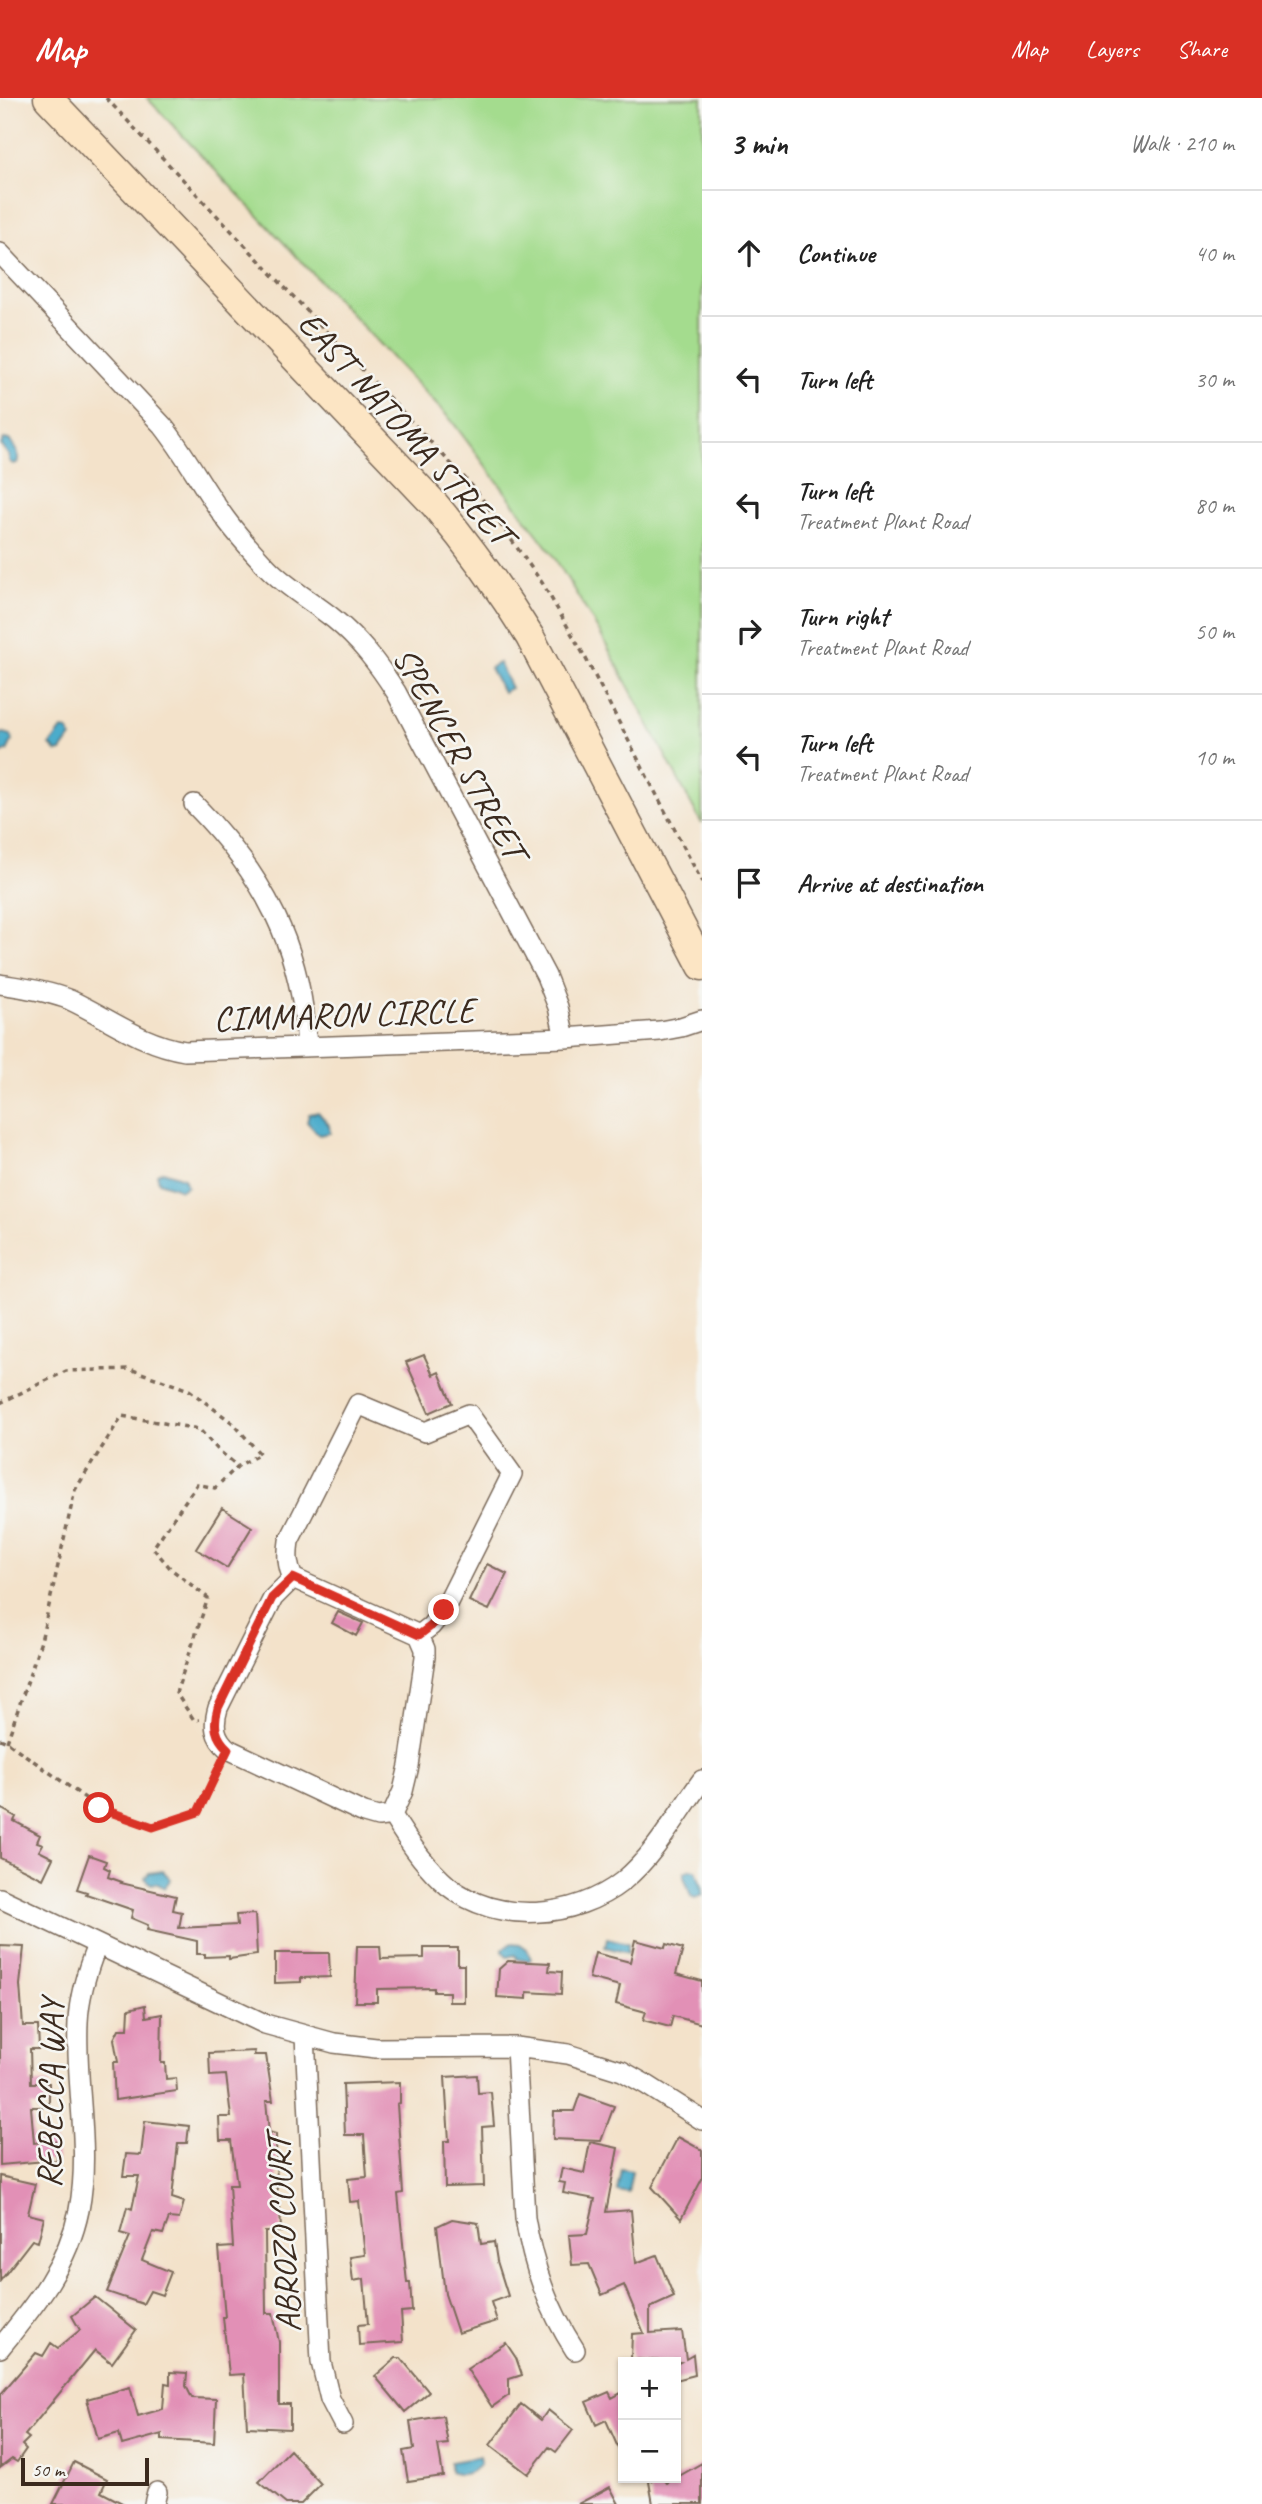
<!DOCTYPE html>
<meta charset="utf-8">
<style>
:root{--surface:#fff;--page:#f2f2f2;--text:#222;--muted:#767676;--line:#e0e0e0;--accent:#d93025}
body{margin:0;font-family:Caveat,sans-serif;background:var(--page);color:var(--text)}
.controls{position:absolute;right:21px;bottom:21px;display:grid;overflow:hidden;border-radius:0px;box-shadow:0 2px 5px #0004}
.controls button{width:63px;height:63px;display:grid;place-items:center;padding:0;border:0;border-bottom:2px solid var(--line);background:var(--surface);color:var(--text);font:35px sans-serif}
.scale{position:absolute;left:21px;bottom:18px;width:128px;box-sizing:border-box;padding-left:7px;border:4px solid #3b2a1e;border-top:0;font-size:19px;line-height:24px;white-space:nowrap;color:#3b2a1e;-webkit-text-stroke:5px #f6f6f2;paint-order:stroke}
.stop{position:absolute;width:21px;height:21px;margin:-16px;border:5px solid #d93025;border-radius:50%;background:#fff}
.stop.end{background:#d93025;border-color:#fff;box-shadow:0 2px 7px #0008}
.list{margin:0;padding:0;list-style:none}
h2{display:flex;justify-content:space-between;align-items:center;height:91px;margin:0;padding:0 28px;font-size:30px}
h2 small{font-size:23px;font-weight:400;color:var(--muted)}
.list li{display:grid;grid-template-columns:46px 1fr auto;gap:21px;align-items:center;box-sizing:border-box;height:126px;padding:0 28px;border-top:2px solid var(--line)}
.list b{display:block;font-size:26px;white-space:nowrap}
.list p{margin:0;font-size:23px;white-space:nowrap;color:var(--muted)}
.list em{font-size:23px;font-style:normal;color:var(--muted)}
.icon{flex:none;width:38px;height:38px;fill:none;stroke:currentColor;stroke-width:2;stroke-linecap:round;stroke-linejoin:round}
.map{position:relative;flex:none;width:702px;height:2406px;overflow:hidden}
header{display:flex;align-items:center;gap:42px;box-sizing:border-box;height:98px;padding:0 35px;background:var(--accent);color:#fff}
header strong{font-size:33px}
nav{display:flex;gap:38px;margin-inline-start:auto;font-size:24px}
main{display:flex}
aside{flex:1;background:var(--surface)}
.map>svg:first-child{display:block}
.grass{fill:#a4dc8e;stroke:#708356;stroke-width:2}
.water{fill:#4caccb;stroke:#446b74;stroke-width:2}
.building{fill:#e290b6}
.lines{fill:none;stroke-linecap:round;stroke-linejoin:round}
.minor-casing{stroke:#7b6a5a;stroke-width:22}
.secondary-casing{stroke:#7b6a5a;stroke-width:31}
.path{stroke:#7b6a5a;stroke-width:3.5;stroke-dasharray:5 5;stroke-linecap:butt}
.minor{stroke:#fff;stroke-width:19}
.secondary{stroke:#fce5c4;stroke-width:28}
.route{stroke:#d93025;stroke-width:9}
.labels{text-anchor:middle;stroke-width:5;stroke-linejoin:round;paint-order:stroke}
.street-label{font-size:35px;fill:#3b2a1e;stroke:#f6f6f2}
</style>
<header>
<strong>Map</strong>
<nav><a>Map</a><a>Layers</a><a>Share</a></nav>
</header>
<main>
<div class="map">
<svg width="702" height="2406" viewBox="0 0 702 2406">
<rect width="100%" height="100%" fill="#f6f6f2"/>
<filter id="ink" filterUnits="userSpaceOnUse"><feTurbulence type="fractalNoise" baseFrequency=".0143" numOctaves="2"/><feDisplacementMap in="SourceGraphic" scale="14" xChannelSelector="R" yChannelSelector="G"/><feConvolveMatrix kernelMatrix="1 2 1 2 8 2 1 2 1" color-interpolation-filters="sRGB"/></filter>
<filter id="wash" filterUnits="userSpaceOnUse"><feTurbulence type="fractalNoise" baseFrequency=".00686" numOctaves="4" result="noise"/><feDisplacementMap in="SourceGraphic" scale="28" xChannelSelector="R" yChannelSelector="G"/><feGaussianBlur stdDeviation="1.57" result="paint"/><feColorMatrix in="noise" values="0 0 0 0 0 0 0 0 0 0 0 0 0 0 0 0 0 1.4 0 .05"/><feComposite in="paint" operator="in"/></filter>
<g filter="url(#wash)">
<rect width="100%" height="100%" fill="#f3e2ca"/>
<path class="grass" d="M 147,0 L 702,0 L 702,726 L 600,535 L 553,457 L 451,322 Z"/>
<path class="water" d="M 4,341 L 9,342 C 15,348 21,356 17,365 L 13,366 L 9,363 L 9,358 L 1,347 Z
M 499,565 L 511,590 L 503,594 L 490,570 Z
M 62,631 L 68,632 L 71,639 L 61,653 L 57,654 L 50,647 Z
M 4,635 L 11,637 L 12,643 L 7,653 L 0,656 L 0,636 Z
M 318,1014 L 329,1027 L 330,1035 L 319,1037 L 307,1024 L 309,1016 Z
M 163,1073 L 184,1080 L 187,1088 L 181,1092 L 159,1084 L 157,1076 Z
M 691,1771 L 696,1772 L 702,1789 L 702,1797 L 695,1800 L 691,1798 L 684,1779 L 685,1774 Z
M 163,1773 L 171,1781 L 164,1790 L 156,1785 L 151,1786 L 145,1780 L 149,1775 Z
M 607,1840 L 628,1845 L 628,1855 L 605,1849 Z
M 512,1845 L 520,1846 L 527,1851 L 531,1861 L 528,1863 L 517,1861 L 515,1857 L 508,1859 L 503,1854 L 503,1851 Z
M 621,2071 L 632,2073 L 628,2095 L 617,2093 Z
M 479,2359 L 480,2366 C 473,2375 461,2379 450,2374 L 450,2364 Z"/>
<g id="blocks">
<path class="building" d="M 424,1257 L 433,1277 L 439,1274 L 452,1305 L 429,1315 L 406,1264 Z
M 222,1410 L 252,1429 L 227,1470 L 196,1451 Z
M 487,1466 L 507,1476 L 489,1512 L 469,1503 Z
M 338,1514 L 363,1525 L 356,1538 L 332,1525 Z
M 0,1710 L 16,1719 L 14,1723 L 40,1737 L 37,1744 L 43,1746 L 39,1753 L 53,1760 L 43,1781 L 0,1760 Z
M 89,1757 L 106,1763 L 104,1769 L 110,1772 L 108,1779 L 122,1784 L 121,1785 L 176,1798 L 173,1812 L 182,1814 L 179,1830 L 237,1827 L 236,1817 L 255,1816 L 257,1857 L 229,1861 L 229,1858 L 205,1859 L 205,1856 L 197,1856 L 197,1843 L 147,1832 L 148,1827 L 131,1820 L 133,1812 L 86,1796 L 87,1794 L 77,1791 Z
M 635,1842 L 665,1850 L 666,1846 L 683,1851 L 676,1876 L 702,1883 L 702,1926 L 673,1918 L 670,1929 L 643,1922 L 646,1914 L 616,1906 L 620,1888 L 589,1880 L 595,1855 L 630,1864 Z
M 0,1848 L 24,1849 L 20,1887 L 23,1928 L 38,1928 L 39,1951 L 30,1951 L 31,1985 L 49,1985 L 49,2009 L 31,2009 L 34,2045 L 55,2043 L 57,2062 L 0,2067 Z
M 357,1848 L 380,1848 L 381,1861 L 424,1860 L 424,1850 L 458,1850 L 458,1867 L 464,1867 L 464,1904 L 449,1904 L 449,1894 L 434,1894 L 434,1890 L 377,1891 L 377,1904 L 355,1904 Z
M 275,1855 L 329,1855 L 330,1879 L 301,1880 L 301,1884 L 275,1885 Z
M 508,1863 L 550,1865 L 549,1873 L 562,1874 L 561,1896 L 527,1894 L 527,1901 L 497,1899 L 499,1871 Z
M 145,1907 L 146,1919 L 162,1916 L 161,1965 L 165,1965 L 166,1981 L 176,1980 L 177,1993 L 115,2002 L 113,1964 L 118,1964 L 114,1941 L 119,1931 L 128,1931 L 129,1911 Z
M 255,1953 L 254,1957 L 266,1957 L 273,2003 L 266,2003 L 269,2034 L 276,2036 L 277,2107 L 280,2107 L 281,2134 L 265,2134 L 266,2215 L 273,2215 L 279,2244 L 279,2306 L 290,2306 L 290,2331 L 247,2329 L 244,2276 L 229,2277 L 223,2219 L 225,2219 L 219,2150 L 233,2149 L 229,2087 L 237,2087 L 231,2042 L 220,2042 L 219,2019 L 231,2019 L 226,1977 L 210,1978 L 209,1955 Z
M 477,1977 L 478,1995 L 491,1994 L 494,2028 L 482,2029 L 484,2088 L 445,2089 L 444,2043 L 449,2043 L 445,1979 Z
M 400,1984 L 400,2005 L 397,2006 L 403,2095 L 398,2096 L 407,2185 L 410,2185 L 412,2213 L 401,2214 L 403,2244 L 359,2247 L 358,2227 L 368,2226 L 364,2181 L 353,2183 L 350,2159 L 365,2157 L 359,2103 L 350,2104 L 348,2081 L 367,2079 L 364,2037 L 345,2037 L 343,1986 Z
M 580,1996 L 614,2008 L 601,2043 L 553,2041 L 554,2013 L 574,2013 Z
M 145,2023 L 189,2028 L 187,2045 L 178,2045 L 172,2100 L 184,2104 L 179,2121 L 169,2120 L 163,2136 L 153,2134 L 142,2162 L 171,2174 L 162,2197 L 150,2193 L 143,2206 L 107,2194 L 130,2138 L 120,2135 L 127,2109 L 132,2111 L 139,2078 L 123,2078 L 126,2056 L 141,2057 Z
M 678,2039 L 702,2052 L 702,2081 L 681,2121 L 652,2089 Z
M 590,2044 L 618,2050 L 606,2114 L 631,2112 L 636,2165 L 657,2157 L 674,2199 L 650,2210 L 650,2235 L 682,2233 L 686,2261 L 693,2257 L 695,2277 L 676,2282 L 676,2266 L 680,2264 L 631,2261 L 632,2236 L 644,2235 L 624,2187 L 602,2197 L 589,2166 L 572,2167 L 569,2137 L 587,2136 L 595,2101 L 563,2095 L 565,2085 L 559,2084 L 562,2070 L 584,2075 Z
M 0,2078 L 35,2086 L 28,2116 L 44,2120 L 38,2144 L 32,2142 L 0,2183 Z
M 452,2121 L 478,2125 L 481,2146 L 494,2144 L 497,2163 L 508,2198 L 491,2204 L 497,2223 L 458,2235 L 445,2196 L 437,2128 Z
M 95,2199 L 136,2232 L 112,2265 L 95,2252 L 25,2337 L 29,2340 L 22,2347 L 26,2351 L 17,2364 L 12,2361 L 0,2370 L 0,2297 L 36,2255 L 43,2258 L 51,2245 L 58,2250 L 80,2232 L 72,2218 Z
M 506,2245 L 516,2260 L 522,2277 L 509,2281 L 509,2297 L 492,2309 L 467,2271 Z
M 396,2260 L 401,2260 L 429,2294 L 405,2314 L 375,2278 Z
M 170,2274 L 187,2275 L 186,2288 L 192,2300 L 216,2301 L 214,2345 L 162,2342 L 162,2336 L 122,2347 L 119,2335 L 98,2341 L 87,2301 L 130,2289 L 138,2318 L 163,2311 L 165,2285 L 170,2286 Z
M 609,2294 L 612,2300 L 623,2294 L 623,2361 L 606,2322 L 596,2327 L 586,2304 Z
M 521,2306 L 541,2322 L 548,2312 L 573,2332 L 556,2354 L 549,2349 L 528,2376 L 490,2347 Z
M 443,2318 L 448,2346 L 438,2347 L 443,2378 L 408,2383 L 403,2353 L 414,2351 L 410,2323 Z
M 290,2352 L 321,2386 L 301,2406 L 286,2406 L 259,2384 Z
M 74,2364 L 107,2381 L 101,2394 L 124,2406 L 53,2406 Z
M 702,2365 L 702,2406 L 653,2406 L 649,2384 L 655,2380 L 663,2380 L 667,2385 Z
M 610,2389 L 619,2406 L 578,2406 Z"/>
</g>
</g>
<g filter="url(#ink)">
<use href="#blocks" fill-opacity="0" stroke="#7b6a5a" stroke-width="2"/>
<g class="lines">
<defs>
<path id="minor" d="M 0,155 L 163,328 C 186,357 203,390 225,420 C 238,438 252,453 267,469 C 287,490 312,503 334,521 C 360,542 378,566 396,594 L 546,878 L 558,909 L 565,940
M 194,706 C 264,777 302,849 307,949
M 0,886 C 23,890 48,893 70,902 C 109,920 141,946 185,953 L 565,940 L 660,933 L 681,929 L 702,922
M 293,1480 L 273,1500 L 218,1610 C 213,1627 214,1639 228,1651 L 364,1715 L 378,1719 L 392,1717
M 419,1537 L 431,1528 L 444,1512 L 512,1376 L 469,1316 L 425,1334 L 358,1306 L 289,1443 C 287,1457 287,1467 293,1480 L 419,1537 L 425,1551 L 425,1559 L 409,1668 L 403,1693 L 392,1717 C 407,1742 425,1769 448,1788 C 497,1827 575,1821 623,1783 C 655,1757 678,1715 702,1682
M 0,1800 L 265,1926 L 334,1945 L 376,1950 L 516,1949 L 568,1956 L 622,1973 L 647,1987 L 702,2022
M 305,1938 L 321,2264 L 330,2301 L 343,2326
M 516,1949 L 525,2120 C 533,2169 548,2210 575,2252
M 0,2250 C 35,2207 68,2167 79,2112 C 91,2050 75,1987 78,1924 C 79,1897 87,1872 97,1847
M 154,2406 L 157,2394"/>
<path id="secondary" d="M 48,0 L 435,407 C 470,449 501,492 530,539 L 702,868"/>
</defs>
<use href="#minor" class="minor-casing"/>
<use href="#secondary" class="secondary-casing"/>
<path class="path" d="M 106,0 L 475,391 L 543,486 L 585,559 L 702,784
M 0,1305 L 66,1273 L 130,1271 L 189,1292 L 234,1326 L 260,1356 L 238,1368
M 0,1641 L 7,1644 L 99,1710 L 153,1729 L 198,1714 L 221,1666
M 7,1644 L 41,1543 L 75,1392 L 122,1318 L 199,1331 L 219,1353 L 238,1368 L 215,1390 L 197,1386 L 153,1450 L 171,1471 L 208,1500 L 176,1595 L 194,1622 L 199,1622"/>
<use href="#minor" class="minor"/>
<use href="#secondary" class="secondary"/>
</g>
</g>
<g class="lines" filter="url(#ink)">
<path class="route" d="M 99,1710 L 153,1729 L 198,1714 L 228,1651 C 215,1639 213,1627 218,1610 L 272,1500 L 293,1480 L 419,1537 L 431,1528 L 444,1512"/>
</g>
<g class="labels">
<g class="street-label">
<text transform="translate(406 330) rotate(48)" y="12">EAST NATOMA STREET</text>
<text transform="translate(460 655) rotate(61)" y="12">SPENCER STREET</text>
<text transform="translate(344 916) rotate(-2)" y="12">CIMMARON CIRCLE</text>
<text transform="translate(50 1995) rotate(-89)" y="12">REBECCA WAY</text>
<text transform="translate(283 2136) rotate(-93)" y="12">ABROZO COURT</text>
</g>
</g>
</svg>
<div class="controls">
<button>+</button>
<button>−</button>
</div>
<div class="scale">50 m</div>
<div class="stop" style="left:99px;top:1710px"></div>
<div class="stop end" style="left:444px;top:1512px"></div>
</div>
<aside>
<h2>3 min<small>Walk · 210 m</small></h2>
<ul class="list">
<li><svg class="icon" aria-label="ahead" viewBox="0 0 24 24"><path d="M12 20V5M6 11l6-6 6 6"/></svg><div><b>Continue</b></div><em>40 m</em></li>
<li><svg class="icon" aria-label="left" viewBox="0 0 24 24"><path d="M17 20v-9H6M10 6l-5 5 5 5"/></svg><div><b>Turn left</b></div><em>30 m</em></li>
<li><svg class="icon" aria-label="left" viewBox="0 0 24 24"><path d="M17 20v-9H6M10 6l-5 5 5 5"/></svg><div><b>Turn left</b><p>Treatment Plant Road</p></div><em>80 m</em></li>
<li><svg class="icon" aria-label="right" viewBox="0 0 24 24"><path d="M7 20v-9h11M14 6l5 5-5 5"/></svg><div><b>Turn right</b><p>Treatment Plant Road</p></div><em>50 m</em></li>
<li><svg class="icon" aria-label="left" viewBox="0 0 24 24"><path d="M17 20v-9H6M10 6l-5 5 5 5"/></svg><div><b>Turn left</b><p>Treatment Plant Road</p></div><em>10 m</em></li>
<li><svg class="icon" aria-label="arrive" viewBox="0 0 24 24"><path d="M6 21V4h12l-3 4 3 4H6"/></svg><div><b>Arrive at destination</b></div></li>
</ul>
</aside>
</main>
